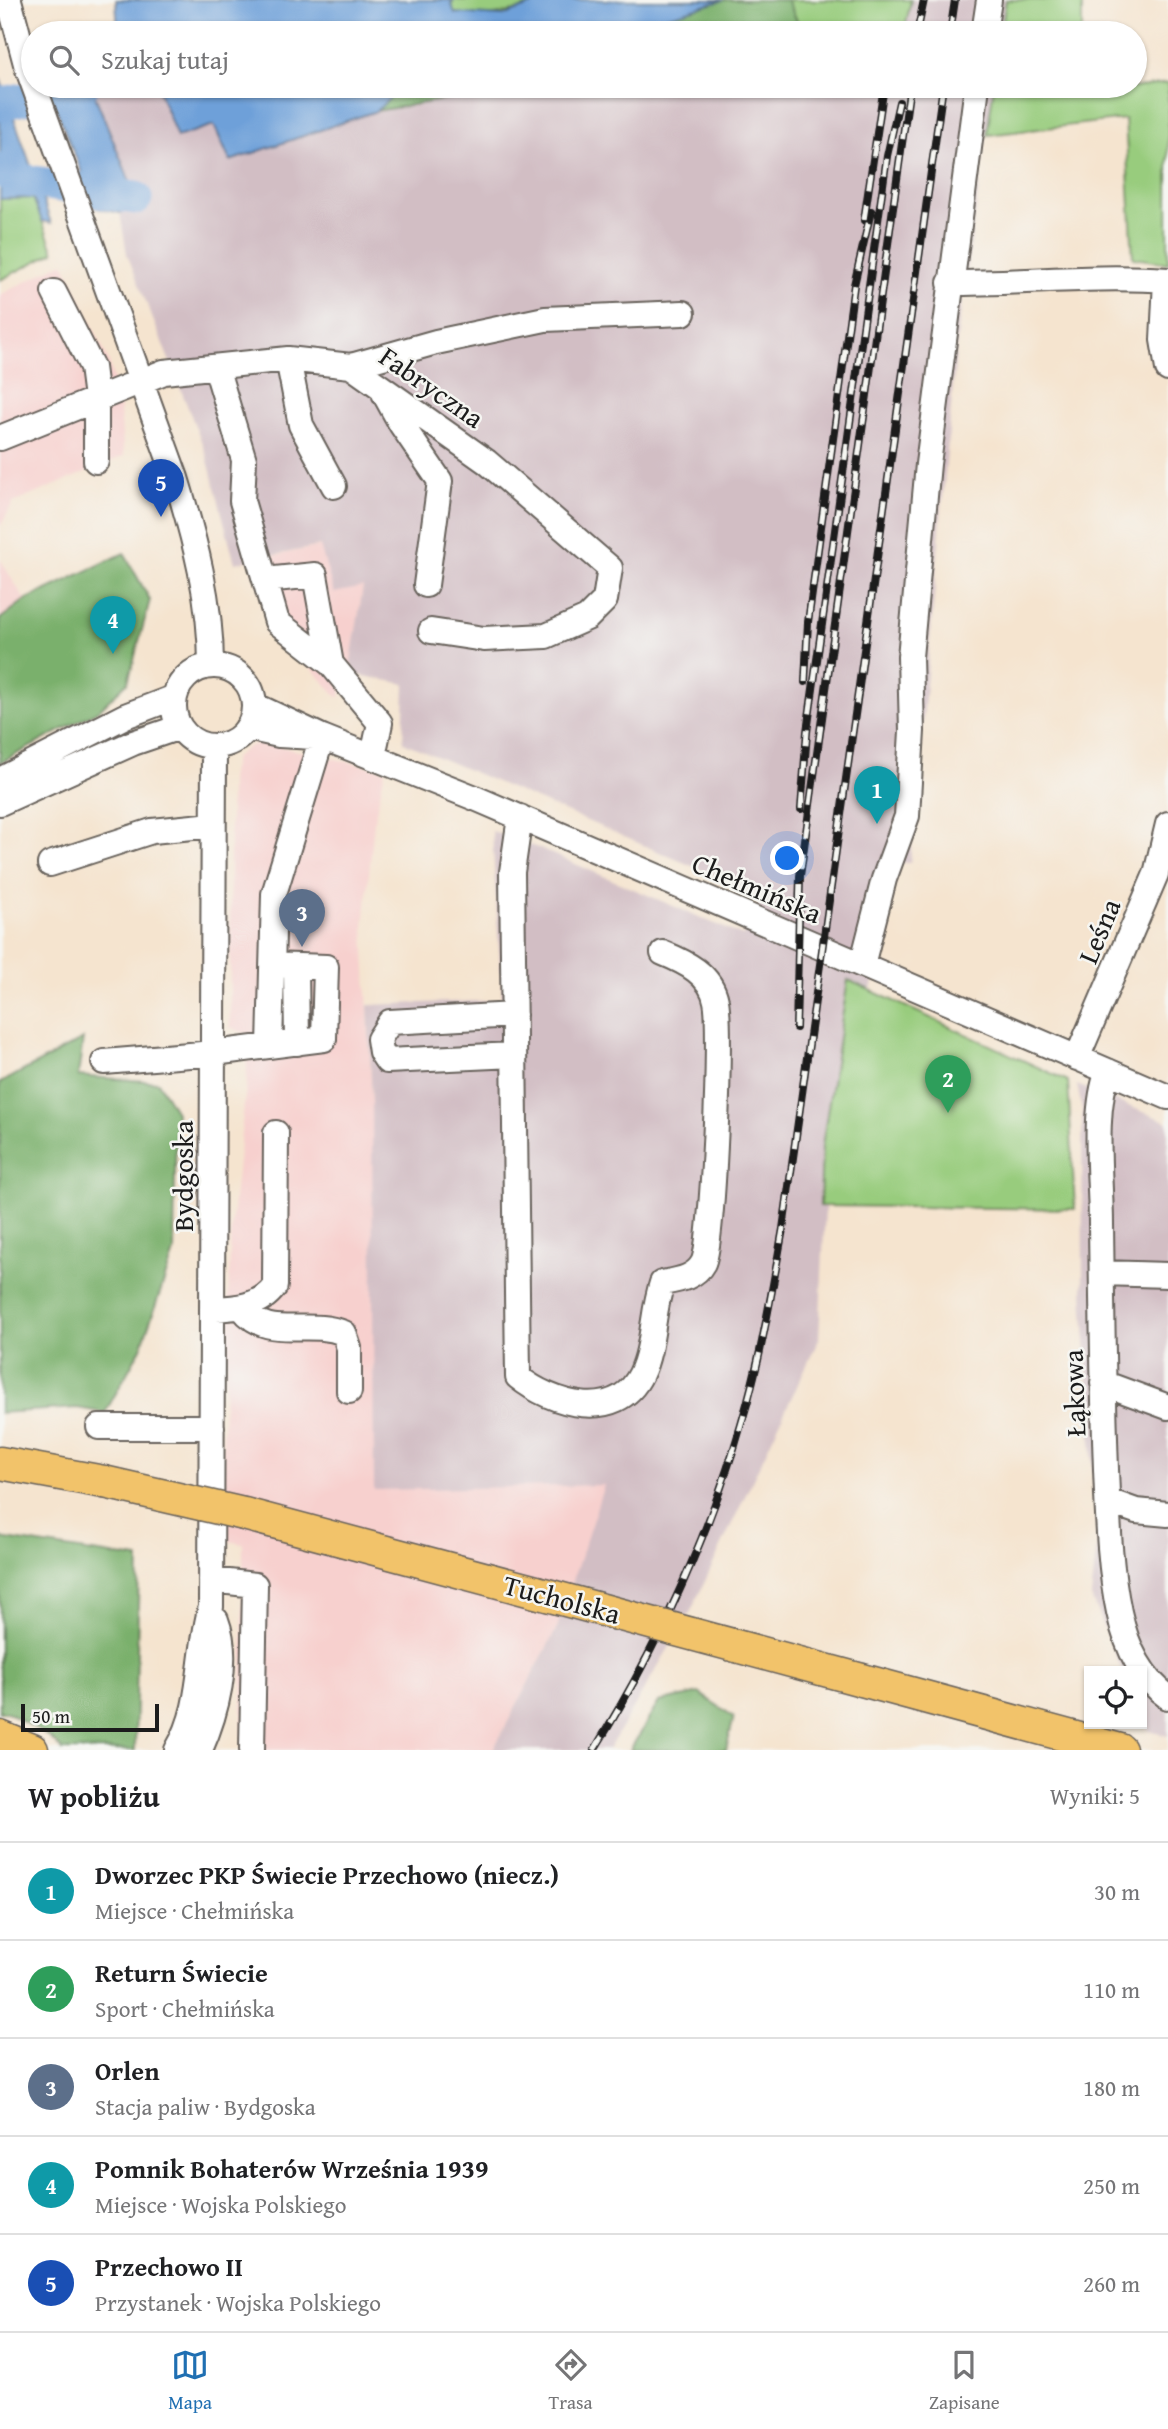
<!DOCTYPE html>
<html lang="pl">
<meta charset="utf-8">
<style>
:root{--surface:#fff;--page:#f6f6f6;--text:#202124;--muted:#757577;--line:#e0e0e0;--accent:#1f6fb2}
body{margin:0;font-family:"Gentium Book Plus",serif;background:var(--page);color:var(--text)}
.controls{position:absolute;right:21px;bottom:21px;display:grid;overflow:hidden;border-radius:0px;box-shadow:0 2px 5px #0004}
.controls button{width:63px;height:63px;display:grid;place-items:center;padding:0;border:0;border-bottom:2px solid var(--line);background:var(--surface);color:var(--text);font:35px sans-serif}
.scale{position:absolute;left:21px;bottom:18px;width:138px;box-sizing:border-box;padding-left:7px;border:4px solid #1c1c1c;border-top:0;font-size:19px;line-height:24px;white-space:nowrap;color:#1c1c1c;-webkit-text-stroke:5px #f6f6f2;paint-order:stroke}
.you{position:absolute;left:788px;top:859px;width:24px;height:24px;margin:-18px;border:5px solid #fff;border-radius:50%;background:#1a73e8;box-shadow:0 0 0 10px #1a73e833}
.badge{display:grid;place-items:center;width:46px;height:46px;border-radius:50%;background:var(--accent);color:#fff;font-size:23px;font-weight:700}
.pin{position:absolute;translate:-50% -58px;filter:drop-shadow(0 2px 4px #0008)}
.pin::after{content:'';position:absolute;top:37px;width:24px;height:21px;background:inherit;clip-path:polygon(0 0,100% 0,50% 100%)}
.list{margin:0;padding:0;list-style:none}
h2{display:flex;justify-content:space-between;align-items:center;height:91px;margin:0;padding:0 28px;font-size:30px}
h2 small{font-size:23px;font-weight:400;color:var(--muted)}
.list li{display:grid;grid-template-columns:46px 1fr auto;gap:21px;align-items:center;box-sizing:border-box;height:98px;padding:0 28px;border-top:2px solid var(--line)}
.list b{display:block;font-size:26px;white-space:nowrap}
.list p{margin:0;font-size:23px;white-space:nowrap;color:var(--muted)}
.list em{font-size:23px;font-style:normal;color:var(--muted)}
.icon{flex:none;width:38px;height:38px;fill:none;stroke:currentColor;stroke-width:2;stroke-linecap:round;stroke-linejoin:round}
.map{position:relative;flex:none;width:1168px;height:1750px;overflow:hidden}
.search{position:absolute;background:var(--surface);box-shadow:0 2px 5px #0004;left:21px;right:21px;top:21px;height:77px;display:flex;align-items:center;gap:18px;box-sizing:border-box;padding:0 24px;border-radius:38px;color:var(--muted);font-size:26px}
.sheet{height:581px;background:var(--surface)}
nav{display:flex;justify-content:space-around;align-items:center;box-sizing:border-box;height:98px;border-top:2px solid var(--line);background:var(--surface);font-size:19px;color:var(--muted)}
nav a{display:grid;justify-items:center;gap:4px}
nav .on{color:var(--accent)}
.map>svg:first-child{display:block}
.built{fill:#f7d0ce}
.industrial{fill:#d2bec4}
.green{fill:#98cc7d;stroke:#5a744c;stroke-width:2}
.forest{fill:#7ab06c;stroke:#4b6644;stroke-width:2}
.water{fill:#6ea0d9;stroke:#455e7a;stroke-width:2}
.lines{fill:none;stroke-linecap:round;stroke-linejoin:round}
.river{stroke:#6ea0d9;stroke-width:33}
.minor-casing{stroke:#68625b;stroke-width:28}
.major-casing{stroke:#68625b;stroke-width:35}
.minor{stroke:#fff;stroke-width:24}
.major{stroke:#f2c36a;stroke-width:32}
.rail-casing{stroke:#1c1c1c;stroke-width:8}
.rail{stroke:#f6f6f2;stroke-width:5;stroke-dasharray:16;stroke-linecap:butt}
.major-bridge-casing{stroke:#68625b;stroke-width:35;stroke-linecap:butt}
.major-bridge{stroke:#f2c36a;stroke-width:32}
.labels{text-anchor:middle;stroke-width:5;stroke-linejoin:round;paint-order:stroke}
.street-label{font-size:28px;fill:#1c1c1c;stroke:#f6f6f2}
</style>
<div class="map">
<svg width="1168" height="1750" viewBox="0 0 1168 1750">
<rect width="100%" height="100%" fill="#f6f6f2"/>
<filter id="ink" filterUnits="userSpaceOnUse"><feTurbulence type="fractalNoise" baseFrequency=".0143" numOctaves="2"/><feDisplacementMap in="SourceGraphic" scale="14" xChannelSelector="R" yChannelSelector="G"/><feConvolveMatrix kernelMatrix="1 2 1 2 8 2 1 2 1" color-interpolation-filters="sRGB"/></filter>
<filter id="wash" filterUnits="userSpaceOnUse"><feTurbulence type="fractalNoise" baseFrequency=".00686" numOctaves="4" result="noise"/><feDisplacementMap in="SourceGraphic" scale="28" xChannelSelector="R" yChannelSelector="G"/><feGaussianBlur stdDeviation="1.57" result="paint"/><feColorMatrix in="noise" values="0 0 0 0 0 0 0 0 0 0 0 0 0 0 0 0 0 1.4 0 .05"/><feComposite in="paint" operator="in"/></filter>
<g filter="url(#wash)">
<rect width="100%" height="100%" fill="#f5e4cf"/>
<path class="built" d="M 64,262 L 109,362 L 119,400 L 124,456 L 13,503 L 0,527 L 0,295 Z
M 321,546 L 363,587 L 349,673 L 339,698 L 275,630 L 255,560 Z
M 0,559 L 25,600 L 0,619 Z
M 263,743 L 385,770 L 374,822 L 364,926 L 372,1104 L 605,1485 L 557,1628 L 493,1750 L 242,1750 L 243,1544 L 219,1539 L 231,1228 L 247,1077 L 246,1034 L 230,1027 L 230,779 L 235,757 L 250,746 Z"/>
<path class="industrial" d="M 911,0 L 1006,0 L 1001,33 L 904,33 Z
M 91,86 L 157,86 L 177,137 L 214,125 L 230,161 L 376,111 L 525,86 L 994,86 L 958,330 L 910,863 L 898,862 L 882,950 L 828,1144 L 819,1339 L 691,1611 L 608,1750 L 493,1750 L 557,1628 L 604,1485 L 374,1490 L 372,1104 L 368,1005 L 502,1000 L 492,831 L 538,848 L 743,936 L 762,896 L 403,742 L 405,684 L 349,673 L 363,587 L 334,593 L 320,546 L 235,563 L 206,453 L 127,254 L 120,213 L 139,203 Z
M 1077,1085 L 1168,1122 L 1168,1736 L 1149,1731 L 1142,1716 L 1142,1671 L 1122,1671 L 1091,1597 L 1097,1546 L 1083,1291 L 1082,1110 Z"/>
<path class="green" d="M 454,0 L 530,0 L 533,5 C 503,16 486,18 454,13 L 451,3 Z
M 787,0 L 911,0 L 904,33 L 803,33 Z
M 1006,0 L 1082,0 L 1082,33 L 1001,33 Z
M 1168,83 L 1168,263 L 1133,258 L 1125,119 L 987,135 L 994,86 L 1082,86 L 1082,95 Z
M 33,198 L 54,252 L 0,280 L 0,199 Z
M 848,980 L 1068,1081 L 1075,1209 L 820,1206 L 822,1146 Z"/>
<path class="forest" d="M 724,0 L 787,0 L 803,33 L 612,33 Z
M 409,86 L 525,86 L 376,111 L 400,89 Z
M 124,553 L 150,600 L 128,682 L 98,711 L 0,763 L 0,619 L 25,600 Z
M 83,1039 L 78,1076 L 158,1082 L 176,1112 L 174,1252 L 141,1348 L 105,1413 L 77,1408 L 0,1413 L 0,1083 Z
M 0,1538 L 139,1559 L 135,1750 L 62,1750 L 48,1736 L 7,1712 L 0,1712 Z
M 699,1693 L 734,1717 L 726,1750 L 630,1750 L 659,1702 Z"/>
<path class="water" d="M 116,0 L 454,0 L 451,3 L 455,13 L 503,16 L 532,5 L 530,0 L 724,0 L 612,33 L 118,33 Z
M 0,78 L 51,223 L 42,221 L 33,198 L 0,199 Z
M 47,86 L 91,86 L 139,204 L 120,213 L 96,208 Z
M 157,86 L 409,86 L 400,89 L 376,111 L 230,161 L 214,125 L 177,137 Z"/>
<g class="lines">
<path class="river" d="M 0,104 L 83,86
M 0,169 L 15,179 L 136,198"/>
</g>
</g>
<g filter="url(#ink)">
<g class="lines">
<defs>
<path id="minor" d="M 9,0 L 26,64 L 176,478 C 195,540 211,601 211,665
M 984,33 L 989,0
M 1166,280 L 1163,340 L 1168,369
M 950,283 C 1023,283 1095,275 1168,280
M 54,292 L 92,367 L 96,398 L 96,461
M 288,359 L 301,425 L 334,486
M 351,366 L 436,342 L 545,319 L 683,313
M 216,367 L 244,460 L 242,501 L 265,580
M 384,393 L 401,424 L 440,481 L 426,585
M 0,438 L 164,372 L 288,359 L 351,366 L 487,462 L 610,568 L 605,600 L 587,618 L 546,636 L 484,639 L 431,631
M 331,664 L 315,575 L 265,580 L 277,622 L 331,664 L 380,723 L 373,756
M174 706a40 40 0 1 1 80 0a40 40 0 1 1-80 0Z
M 254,705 L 322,737 L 475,798 L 1168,1097
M 247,728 L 279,735 L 314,737
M 0,780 L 125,716 L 175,697
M 0,803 L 133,743 L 180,727
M 520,817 L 512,872 L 518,1377 C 551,1404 617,1424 641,1374 C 654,1347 652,1312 662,1283 C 678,1280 695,1278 703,1263 C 713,1245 722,1026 716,1001 C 711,974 685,962 663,953
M 50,864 L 152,831 L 213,825
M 862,965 L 884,879 L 907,816 L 912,731 L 910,657 L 928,464 L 977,86
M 296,966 L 297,1043
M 514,1015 L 390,1022 L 379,1039 L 381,1052 L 387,1061 L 514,1055
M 270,1046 L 274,894 L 322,737
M 1077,1058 L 1156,874 L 1168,824
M 104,1062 L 214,1053 L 324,1039 L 326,967 L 273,965
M 1108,1071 C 1092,1113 1101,1178 1101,1224 C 1102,1306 1103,1387 1106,1469 C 1108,1517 1109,1565 1119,1612 C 1126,1645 1140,1677 1168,1697
M 1102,1273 L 1168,1275
M 242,1308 C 268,1342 306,1318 344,1333 L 349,1348 L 349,1391
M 212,1309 C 237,1308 260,1307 275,1286 L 276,1133
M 1103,1383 L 1168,1407
M 99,1427 L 212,1427
M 1108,1501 L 1136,1511 L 1168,1514
M 211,1580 L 255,1585 L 252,1750
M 177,1750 C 204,1706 197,1654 211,1607 L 214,746
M 200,1750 C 216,1714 231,1659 216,1620"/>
<path id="major" d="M 0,1463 L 104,1482
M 244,1514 L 536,1592
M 862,1680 L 1120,1750
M 0,1737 L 32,1750"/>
</defs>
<use href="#minor" class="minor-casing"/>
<use href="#major" class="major-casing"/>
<use href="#minor" class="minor"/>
<use href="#major" class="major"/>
<defs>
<path id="rail" d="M 917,33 L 924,0
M 950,33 L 955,0
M 864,220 L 884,86
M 805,682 L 808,622 L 854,285 L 871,211
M 801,809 L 807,732 L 887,156 L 899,102
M 796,1028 L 800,876 L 910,86
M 594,1750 C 668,1631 727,1496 758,1360 C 768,1316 775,1273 783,1229 L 943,86"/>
</defs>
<use href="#rail" class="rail-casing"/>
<use href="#rail" class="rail"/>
<defs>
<path id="major-bridge" d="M 104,1482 L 244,1514
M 536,1592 L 862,1680"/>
</defs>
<use href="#major-bridge" class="major-bridge-casing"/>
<use href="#major-bridge" class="major-bridge"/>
</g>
</g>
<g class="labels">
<g class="street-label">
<text transform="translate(432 387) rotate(35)" y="10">Fabryczna</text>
<text transform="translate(757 888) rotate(23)" y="10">Chełmińska</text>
<text transform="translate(1099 931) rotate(-67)" y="10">Leśna</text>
<text transform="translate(183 1176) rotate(-90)" y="10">Bydgoska</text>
<text transform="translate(1074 1393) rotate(-92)" y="10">Łąkowa</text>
<text transform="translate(562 1599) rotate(15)" y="10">Tucholska</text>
</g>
</g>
</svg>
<div class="controls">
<button><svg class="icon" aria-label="locate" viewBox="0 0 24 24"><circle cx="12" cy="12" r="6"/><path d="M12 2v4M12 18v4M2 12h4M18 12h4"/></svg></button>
</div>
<div class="scale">50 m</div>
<div class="you"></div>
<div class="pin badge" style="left:877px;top:824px;background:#0f9aa8">1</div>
<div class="pin badge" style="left:948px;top:1113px;background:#2e9e5b">2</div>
<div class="pin badge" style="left:302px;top:947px;background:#5c6f8a">3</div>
<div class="pin badge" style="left:113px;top:654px;background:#0f9aa8">4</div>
<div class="pin badge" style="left:161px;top:517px;background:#1a4fb4">5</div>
<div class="search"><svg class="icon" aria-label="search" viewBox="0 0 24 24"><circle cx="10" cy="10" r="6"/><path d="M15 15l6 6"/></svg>Szukaj tutaj</div>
</div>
<section class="sheet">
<h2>W pobliżu<small>Wyniki: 5</small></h2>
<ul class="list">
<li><span class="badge" style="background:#0f9aa8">1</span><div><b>Dworzec PKP Świecie Przechowo (niecz.)</b><p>Miejsce · Chełmińska</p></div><em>30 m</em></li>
<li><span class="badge" style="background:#2e9e5b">2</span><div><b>Return Świecie</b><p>Sport · Chełmińska</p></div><em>110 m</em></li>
<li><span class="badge" style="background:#5c6f8a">3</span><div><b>Orlen</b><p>Stacja paliw · Bydgoska</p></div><em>180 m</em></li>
<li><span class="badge" style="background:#0f9aa8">4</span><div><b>Pomnik Bohaterów Września 1939</b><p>Miejsce · Wojska Polskiego</p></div><em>250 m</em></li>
<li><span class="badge" style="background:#1a4fb4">5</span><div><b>Przechowo II</b><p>Przystanek · Wojska Polskiego</p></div><em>260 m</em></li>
</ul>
</section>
<nav>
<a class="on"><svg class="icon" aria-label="map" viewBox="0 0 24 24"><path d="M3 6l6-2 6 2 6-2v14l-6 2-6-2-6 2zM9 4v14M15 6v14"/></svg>Mapa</a>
<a><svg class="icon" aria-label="directions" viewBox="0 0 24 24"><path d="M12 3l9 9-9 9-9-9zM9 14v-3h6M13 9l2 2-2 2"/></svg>Trasa</a>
<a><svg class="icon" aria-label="saved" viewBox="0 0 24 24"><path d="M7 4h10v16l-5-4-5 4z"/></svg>Zapisane</a>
</nav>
